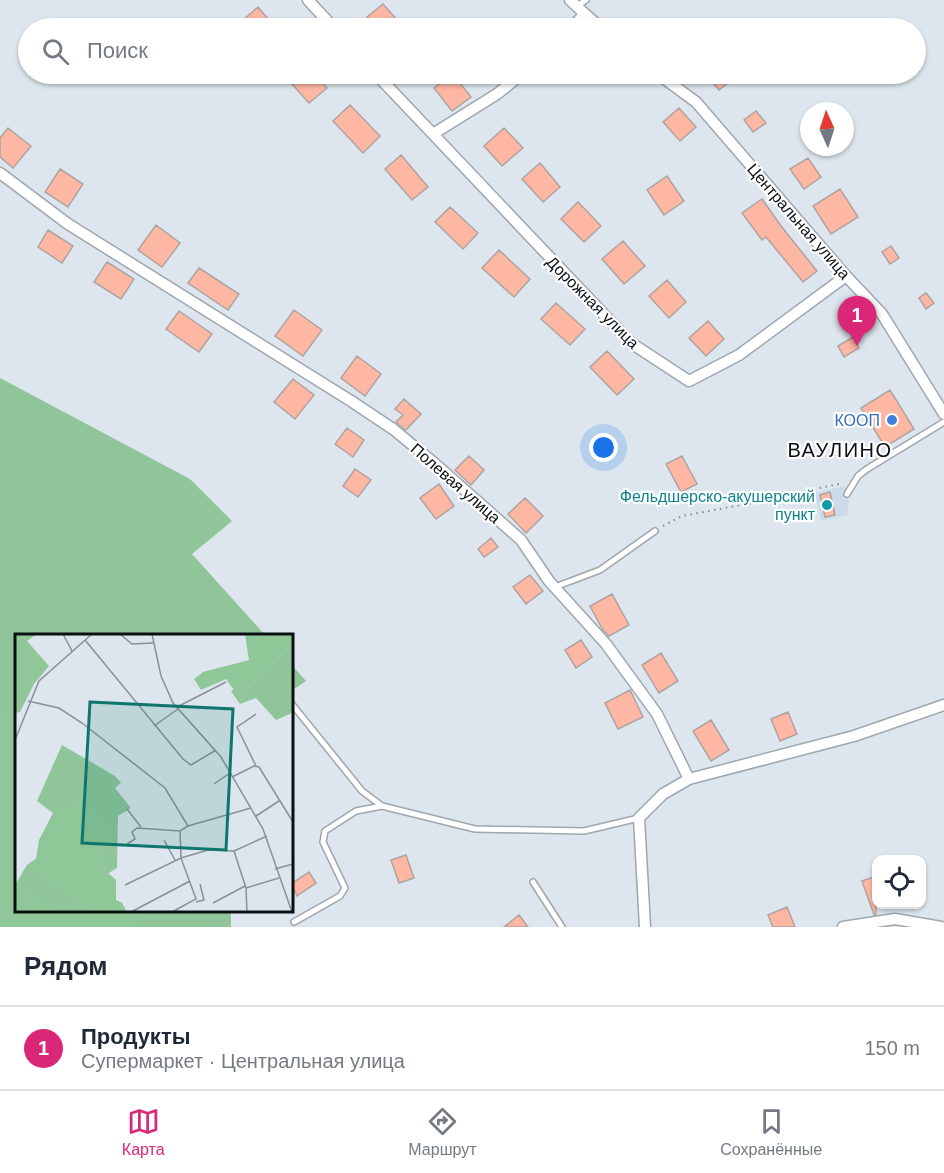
<!DOCTYPE html>
<html lang="ru">
<meta charset="utf-8">
<style>
:root{--surface:#fff;--page:#f2f2f3;--text:#1f2937;--muted:#747a83;--line:#e0e1e3;--accent:#db2777}
body{margin:0;font-family:Arial,sans-serif;background:var(--page);color:var(--text)}
.controls{position:absolute;right:18px;bottom:18px;display:grid;overflow:hidden;border-radius:12px;box-shadow:0 2px 4px #0004}
.controls button{width:54px;height:54px;display:grid;place-items:center;padding:0;border:0;border-bottom:2px solid var(--line);background:var(--surface);color:var(--text);font:30px sans-serif}
.compass{position:absolute;left:800px;top:102px;width:54px;height:54px;border-radius:50%;background:var(--surface);box-shadow:0 2px 4px #0004;rotate:357deg}
.you{position:absolute;left:604px;top:448px;width:21px;height:21px;margin:-15px;border:4px solid #fff;border-radius:50%;background:#1a73e8;box-shadow:0 0 0 9px #1a73e833}
.badge{display:grid;place-items:center;width:39px;height:39px;border-radius:50%;background:var(--accent);color:#fff;font-size:20px;font-weight:700}
.pin{position:absolute;translate:-50% -50px;filter:drop-shadow(0 2px 3px #0008)}
.pin::after{content:'';position:absolute;top:32px;width:21px;height:18px;background:inherit;clip-path:polygon(0 0,100% 0,50% 100%)}
.list{margin:0;padding:0;list-style:none}
h2{display:flex;justify-content:space-between;align-items:center;height:78px;margin:0;padding:0 24px;font-size:26px}
h2 small{font-size:20px;font-weight:400;color:var(--muted)}
.list li{display:grid;grid-template-columns:39px 1fr auto;gap:18px;align-items:center;box-sizing:border-box;height:84px;padding:0 24px;border-top:2px solid var(--line)}
.list b{display:block;font-size:22px;white-space:nowrap}
.list p{margin:0;font-size:20px;white-space:nowrap;color:var(--muted)}
.list em{font-size:20px;font-style:normal;color:var(--muted)}
.icon{flex:none;width:33px;height:33px;fill:none;stroke:currentColor;stroke-width:2;stroke-linecap:round;stroke-linejoin:round}
.map{position:relative;flex:none;width:944px;height:927px;overflow:hidden}
.search{position:absolute;background:var(--surface);box-shadow:0 2px 4px #0004;left:18px;right:18px;top:18px;height:66px;display:flex;align-items:center;gap:15px;box-sizing:border-box;padding:0 21px;border-radius:33px;color:var(--muted);font-size:22px}
.sheet{height:162px;background:var(--surface)}
nav{display:flex;justify-content:space-around;align-items:center;box-sizing:border-box;height:84px;border-top:2px solid var(--line);background:var(--surface);font-size:16px;color:var(--muted)}
nav a{display:grid;justify-items:center;gap:3px}
nav .on{color:var(--accent)}
.map>svg:first-child{display:block}
.built{fill:#ccdbe9}
.green{fill:#8fc599}
.forest{fill:#8fc799}
.building{fill:#fdb7a3;stroke:#afa3a0;stroke-width:1.5}
.lines{fill:none;stroke-linecap:round;stroke-linejoin:round}
.lane-casing{stroke:#9ea6ae;stroke-width:8}
.street-casing{stroke:#9ea6ae;stroke-width:13}
.path{stroke:#848b91;stroke-width:2;stroke-dasharray:1.5 4.5;stroke-linecap:butt}
.lane{stroke:#fff;stroke-width:5}
.street{stroke:#fff;stroke-width:10}
.shop-dot{fill:#3f7fe0;stroke:#fff;stroke-width:2}
.culture-dot{fill:#0f9aa8;stroke:#fff;stroke-width:2}
.labels{text-anchor:middle;stroke-width:4.5;stroke-linejoin:round;paint-order:stroke}
.street-label{font-size:16px;fill:#0d1013;stroke:#fff}
.shop-label{font-size:16px;fill:#366cbe;stroke:#fff;text-anchor:end}
.culture-label{font-size:16px;fill:#0d838f;stroke:#fff;text-anchor:end}
.quarter-label{font-size:20px;letter-spacing:1.5px;fill:#0d1013;stroke:#fff}
.inset-road{fill:none;stroke:#8a9096;stroke-width:1.5}
.view{fill:#0f766e;fill-opacity:0.15;stroke:#0f766e;stroke-width:3}
.inset-edge{fill:none;stroke:#0d1013;stroke-width:3}
</style>
<div class="map">
<svg width="944" height="927" viewBox="0 0 944 927">
<rect width="100%" height="100%" fill="#dde6ee"/>
<path class="built" d="M 845,486 L 849,502 L 847,515 L 821,521 L 815,493 Z"/>
<path class="green" d="M 0,378 L 190,479 L 232,521 L 192,554 L 266,636 L 16,636 L 16,910 L 231,911 L 231,927 L 0,927 Z
M 291,664 L 306,681 L 291,691 Z"/>
<path class="forest" d="M 0,708 L 16,720 L 16,910 L 142,911 L 136,927 L 0,927 Z"/>
<path class="building" d="M 383,4 L 404,28 L 377,28 L 367,17 Z
M 258,7 L 276,28 L 234,28 Z
M 283,74 L 314,74 L 327,88 L 309,103 Z
M 453,74 L 471,97 L 452,111 L 434,88 Z
M 705,74 L 728,74 L 733,79 L 719,90 Z
M 350,105 L 380,136 L 363,153 L 333,121 Z
M 679,108 L 696,127 L 680,141 L 663,122 Z
M 756,111 L 766,123 L 753,132 L 744,120 Z
M 8,128 L 31,146 L 13,168 L 0,157 L 0,138 Z
M 504,128 L 523,148 L 502,166 L 484,146 Z
M 401,155 L 428,187 L 412,200 L 385,169 Z
M 808,158 L 821,177 L 804,189 L 790,169 Z
M 540,163 L 560,187 L 543,202 L 522,179 Z
M 60,169 L 83,184 L 68,207 L 45,192 Z
M 667,176 L 684,201 L 664,215 L 647,190 Z
M 840,189 L 858,217 L 831,234 L 813,206 Z
M 762,199 L 781,226 L 817,271 L 803,282 L 766,237 L 762,240 L 742,213 Z
M 578,202 L 601,226 L 584,242 L 561,219 Z
M 450,207 L 478,233 L 463,249 L 435,222 Z
M 156,225 L 180,243 L 162,267 L 138,250 Z
M 48,230 L 73,246 L 62,263 L 38,247 Z
M 623,241 L 645,266 L 624,284 L 602,259 Z
M 891,246 L 899,258 L 890,264 L 882,252 Z
M 499,250 L 530,279 L 514,297 L 482,268 Z
M 107,262 L 134,279 L 121,299 L 94,282 Z
M 199,268 L 239,294 L 228,310 L 188,283 Z
M 667,280 L 686,302 L 669,318 L 649,296 Z
M 926,293 L 934,303 L 926,309 L 919,298 Z
M 556,303 L 585,329 L 570,345 L 541,319 Z
M 294,310 L 322,330 L 303,356 L 275,336 Z
M 179,311 L 212,334 L 199,352 L 166,329 Z
M 708,321 L 724,339 L 706,356 L 689,338 Z
M 853,337 L 859,348 L 844,357 L 838,346 Z
M 607,351 L 634,379 L 617,395 L 590,367 Z
M 357,356 L 381,374 L 365,396 L 341,378 Z
M 293,379 L 314,395 L 295,419 L 274,402 Z
M 890,390 L 914,429 L 885,447 L 861,408 Z
M 404,399 L 421,414 L 406,430 L 396,422 L 403,415 L 395,409 Z
M 347,428 L 364,440 L 353,457 L 335,444 Z
M 469,456 L 484,470 L 471,485 L 455,470 Z
M 682,456 L 697,484 L 681,492 L 666,464 Z
M 355,469 L 371,480 L 358,497 L 343,486 Z
M 439,484 L 454,506 L 436,519 L 420,498 Z
M 830,492 L 835,515 L 825,517 L 820,495 Z
M 525,498 L 543,516 L 526,533 L 508,514 Z
M 491,538 L 498,547 L 484,557 L 478,549 Z
M 530,575 L 543,591 L 526,604 L 513,587 Z
M 612,594 L 629,625 L 609,636 L 603,630 L 590,606 Z
M 581,640 L 592,657 L 576,668 L 565,650 Z
M 661,653 L 678,681 L 659,693 L 642,665 Z
M 630,690 L 643,717 L 618,729 L 605,703 Z
M 788,712 L 797,734 L 780,741 L 771,719 Z
M 711,720 L 729,750 L 711,761 L 693,731 Z
M 406,855 L 414,878 L 399,883 L 391,860 Z
M 309,872 L 316,883 L 297,896 L 291,884 Z
M 876,876 L 876,914 L 874,915 L 862,881 Z
M 787,907 L 795,927 L 773,927 L 768,915 Z
M 519,915 L 528,927 L 504,927 Z"/>
<g class="lines">
<defs>
<path id="lane" d="M 577,6 L 586,0
M 847,494 L 858,476 L 867,469 L 944,422
M 555,587 L 600,570 L 655,531
M 291,703 L 362,791 L 382,806
M 533,882 L 562,927
M 294,922 L 340,896 L 345,888 L 323,842 L 325,831 L 356,811 L 382,806 L 475,829 L 584,831 L 639,818"/>
<path id="street" d="M 308,0 L 334,28
M 570,0 L 585,14 L 601,28
M 571,28 L 585,14
M 376,74 L 631,343 L 689,381 L 739,355 L 846,276
M 658,74 L 696,102 L 846,276 L 882,314 L 944,414
M 433,134 L 497,94 L 522,74
M 0,173 L 68,224 L 351,401 L 393,429 L 433,462 L 521,540 L 549,581 L 606,644 L 657,714 L 689,779 L 663,794 L 639,818 L 645,927
M 689,779 L 854,736 L 944,705
M 843,927 L 895,919 L 941,927"/>
</defs>
<use href="#lane" class="lane-casing"/>
<use href="#street" class="street-casing"/>
<path class="path" d="M 663,526 L 682,516 L 757,502 L 843,483"/>
<use href="#lane" class="lane"/>
<use href="#street" class="street"/>
</g>
<circle class="shop-dot" cx="892" cy="420" r="6"/>
<circle class="culture-dot" cx="827" cy="505" r="6"/>
<g class="labels">
<g class="street-label">
<text transform="translate(799 221) rotate(49)" y="6">Центральная улица</text>
<text transform="translate(593 302) rotate(45)" y="6">Дорожная улица</text>
<text transform="translate(456 483) rotate(41)" y="6">Полевая улица</text>
</g>
<g class="shop-label">
<text x="880" y="426">КООП</text>
</g>
<g class="culture-label">
<text x="815" y="502">Фельдшерско-акушерский<tspan x="815" dy="18">пункт</tspan></text>
</g>
<g class="quarter-label">
<text x="840" y="457">ВАУЛИНО</text>
</g>
</g>
<g transform="translate(15 634)">
<rect width="278" height="278" fill="#dde6ee"/>
<path d="M 277,11 L 277,79 L 261,86 L 241,64 L 225,70 L 216,57 L 221,55 L 226,66 L 231,53 L 243,46 ZM 47,111 L 100,142 L 106,149 L 100,154 L 116,174 L 103,182 L 102,234 L 92,240 L 101,246 L 101,266 L 107,269 L 111,277 L 0,277 L 0,251 L 12,231 L 21,225 L 24,206 L 38,179 L 22,167 Z" fill="#8fc599"/>
<path d="M 0,0 L 22,0 L 12,7 L 34,32 L 19,50 L 5,78 L 0,79 ZM 230,0 L 277,0 L 277,11 L 243,46 L 231,53 L 232,61 L 226,66 L 211,45 L 186,56 L 179,45 L 188,38 L 234,26 ZM 66,168 L 69,169 L 69,175 L 79,178 L 94,192 L 86,215 L 92,227 L 90,236 L 101,246 L 101,266 L 107,269 L 111,277 L 74,277 L 12,231 L 21,225 L 43,179 ZM 2,248 L 43,277 L 0,277 Z" fill="#8fc799"/>
<path class="inset-road" d="M 48,0 L 57,17M 105,0 L 117,10 L 138,9M 137,0 L 146,42 L 158,69 L 206,123 L 248,195 L 277,278M 70,6 L 168,125 L 176,131 L 201,116M 13,67 L 44,74 L 67,89 L 150,154 L 173,192 L 165,197 L 166,224 L 193,216 L 219,217 L 252,202M 162,73 L 211,48M 139,92 L 163,75M 0,106 L 24,47 L 77,0M 241,132 L 222,93 L 241,80M 217,143 L 239,132 L 244,133 L 278,188M 199,150 L 215,139M 112,175 L 126,193M 241,182 L 264,167M 173,192 L 236,174M 149,206 L 160,226M 112,210 L 120,205 L 117,198 L 122,194 L 165,197M 219,217 L 231,254 L 232,278M 260,235 L 278,230M 110,251 L 166,224 L 181,265 L 157,278M 231,254 L 264,244M 181,268 L 189,266 L 185,250M 198,269 L 230,252M 116,278 L 175,247"/>
<path class="view" d="M 75,68 L 218,75 L 211,216 L 67,209 Z"/>
<rect width="278" height="278" class="inset-edge"/>
</g>
</svg>
<div class="controls">
<button><svg class="icon" aria-label="locate" viewBox="0 0 24 24"><circle cx="12" cy="12" r="6"/><path d="M12 2v4M12 18v4M2 12h4M18 12h4"/></svg></button>
</div>
<svg class="compass" viewBox="-18 -18 36 36"><path d="M0-13l5 13h-10z" fill="#e53935"/><path d="M0 13l5-13h-10z" fill="#747a83"/></svg>
<div class="you"></div>
<div class="pin badge" style="left:857px;top:346px">1</div>
<div class="search"><svg class="icon" aria-label="search" viewBox="0 0 24 24"><circle cx="10" cy="10" r="6"/><path d="M15 15l6 6"/></svg>Поиск</div>
</div>
<section class="sheet">
<h2>Рядом<small></small></h2>
<ul class="list">
<li><span class="badge">1</span><div><b>Продукты</b><p>Супермаркет · Центральная улица</p></div><em>150 m</em></li>
</ul>
</section>
<nav>
<a class="on"><svg class="icon" aria-label="map" viewBox="0 0 24 24"><path d="M3 6l6-2 6 2 6-2v14l-6 2-6-2-6 2zM9 4v14M15 6v14"/></svg>Карта</a>
<a><svg class="icon" aria-label="directions" viewBox="0 0 24 24"><path d="M12 3l9 9-9 9-9-9zM9 14v-3h6M13 9l2 2-2 2"/></svg>Маршрут</a>
<a><svg class="icon" aria-label="saved" viewBox="0 0 24 24"><path d="M7 4h10v16l-5-4-5 4z"/></svg>Сохранённые</a>
</nav>
